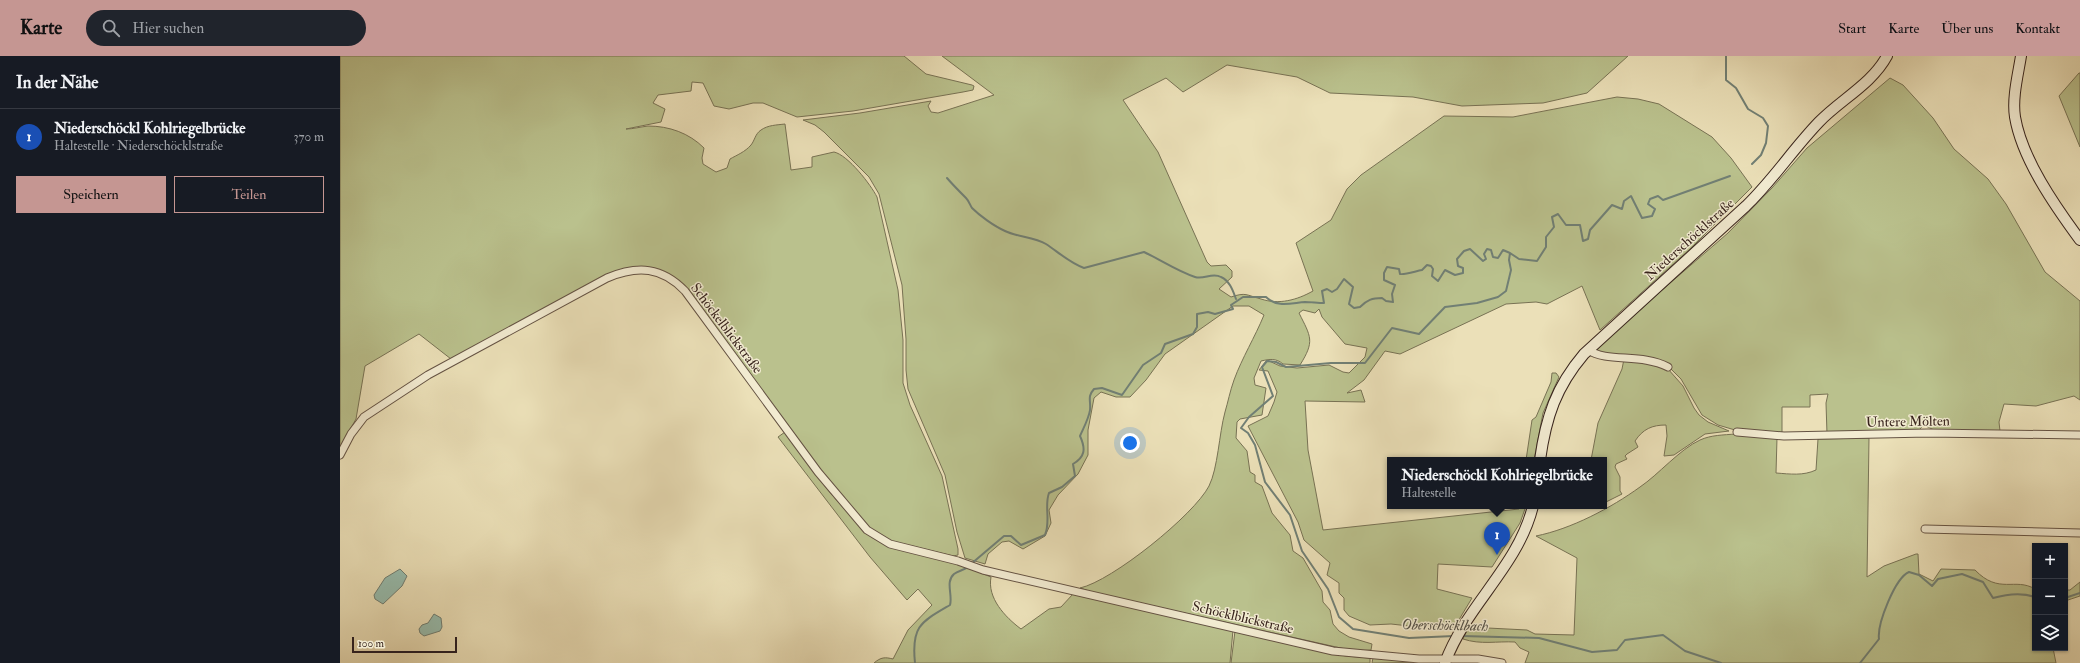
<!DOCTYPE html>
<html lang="de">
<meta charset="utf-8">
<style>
:root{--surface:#171b24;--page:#20242c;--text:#f1f3f6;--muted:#9ea1a6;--line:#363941;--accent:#c59692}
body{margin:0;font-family:"IM FELL Double Pica",serif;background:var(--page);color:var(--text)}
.controls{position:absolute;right:12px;bottom:12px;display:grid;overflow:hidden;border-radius:0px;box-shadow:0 1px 3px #0004}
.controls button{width:36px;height:36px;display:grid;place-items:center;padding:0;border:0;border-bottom:1px solid var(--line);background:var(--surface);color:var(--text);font:20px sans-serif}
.scale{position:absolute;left:12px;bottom:10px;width:105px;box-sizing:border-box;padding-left:4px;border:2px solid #37231c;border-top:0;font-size:11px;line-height:14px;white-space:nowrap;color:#37231c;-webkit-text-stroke:3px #f2ebd1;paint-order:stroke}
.you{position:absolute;left:790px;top:387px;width:14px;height:14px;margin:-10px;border:3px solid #fff;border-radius:50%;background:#1a73e8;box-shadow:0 0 0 6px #1a73e833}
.badge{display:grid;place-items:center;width:26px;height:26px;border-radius:50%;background:var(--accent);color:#fff;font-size:13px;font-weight:700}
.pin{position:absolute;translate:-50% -33px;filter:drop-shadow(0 1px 2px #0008)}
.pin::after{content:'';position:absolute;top:21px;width:14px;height:12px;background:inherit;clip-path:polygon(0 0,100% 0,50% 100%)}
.popup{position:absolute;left:1047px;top:401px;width:220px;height:52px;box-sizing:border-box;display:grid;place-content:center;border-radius:0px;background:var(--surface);filter:drop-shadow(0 1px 3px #0005);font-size:13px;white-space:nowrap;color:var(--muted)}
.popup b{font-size:15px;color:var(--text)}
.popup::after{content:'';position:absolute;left:50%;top:100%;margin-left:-8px;border:8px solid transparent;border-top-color:var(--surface)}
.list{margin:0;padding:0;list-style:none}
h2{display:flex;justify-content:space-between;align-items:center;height:52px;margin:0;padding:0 16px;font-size:17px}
h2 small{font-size:13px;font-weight:400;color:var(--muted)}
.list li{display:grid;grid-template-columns:26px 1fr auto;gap:12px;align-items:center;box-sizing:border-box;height:56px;padding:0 16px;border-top:1px solid var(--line)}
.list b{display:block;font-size:15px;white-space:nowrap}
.list p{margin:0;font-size:13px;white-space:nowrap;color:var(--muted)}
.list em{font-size:13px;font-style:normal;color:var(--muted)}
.actions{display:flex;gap:8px;padding:12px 16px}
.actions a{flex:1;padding:9px 0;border:1px solid var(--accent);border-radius:0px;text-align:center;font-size:14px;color:var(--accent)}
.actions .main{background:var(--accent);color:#111}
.icon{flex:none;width:22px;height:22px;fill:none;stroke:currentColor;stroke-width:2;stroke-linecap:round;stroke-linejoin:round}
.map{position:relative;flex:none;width:1740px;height:607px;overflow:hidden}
header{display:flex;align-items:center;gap:24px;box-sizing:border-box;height:56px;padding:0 20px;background:var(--accent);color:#111}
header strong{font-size:19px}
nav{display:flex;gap:22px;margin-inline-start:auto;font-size:14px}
.search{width:280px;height:36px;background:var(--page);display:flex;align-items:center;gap:10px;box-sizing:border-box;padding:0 14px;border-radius:22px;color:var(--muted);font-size:15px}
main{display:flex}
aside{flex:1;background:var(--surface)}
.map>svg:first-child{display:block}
.green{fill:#bac18d;stroke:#787254}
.water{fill:#98bdae;stroke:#717f74}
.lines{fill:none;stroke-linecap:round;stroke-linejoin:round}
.stream{stroke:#717f74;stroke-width:2}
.street-casing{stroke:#645243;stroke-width:9}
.secondary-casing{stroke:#37231c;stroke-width:12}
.street{stroke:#f2ebd1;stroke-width:7}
.secondary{stroke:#f2ebd1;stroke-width:10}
.labels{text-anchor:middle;stroke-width:3;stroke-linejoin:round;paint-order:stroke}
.street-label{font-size:14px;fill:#37231c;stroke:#f2ebd1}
.water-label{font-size:15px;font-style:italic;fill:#545148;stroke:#f2ebd1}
</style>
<header>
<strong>Karte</strong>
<div class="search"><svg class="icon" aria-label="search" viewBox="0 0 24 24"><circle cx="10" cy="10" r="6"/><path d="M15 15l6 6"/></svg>Hier suchen</div>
<nav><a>Start</a><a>Karte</a><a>Über uns</a><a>Kontakt</a></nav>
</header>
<main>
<aside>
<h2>In der Nähe<small></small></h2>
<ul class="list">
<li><span class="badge" style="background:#1a4fb4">1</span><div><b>Niederschöckl Kohlriegelbrücke</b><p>Haltestelle · Niederschöcklstraße</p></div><em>370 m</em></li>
</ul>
<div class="actions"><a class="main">Speichern</a><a>Teilen</a></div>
</aside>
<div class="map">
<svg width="1740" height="607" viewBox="0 0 1740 607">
<rect width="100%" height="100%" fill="#ebe0b8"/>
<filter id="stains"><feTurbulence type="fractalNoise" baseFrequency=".005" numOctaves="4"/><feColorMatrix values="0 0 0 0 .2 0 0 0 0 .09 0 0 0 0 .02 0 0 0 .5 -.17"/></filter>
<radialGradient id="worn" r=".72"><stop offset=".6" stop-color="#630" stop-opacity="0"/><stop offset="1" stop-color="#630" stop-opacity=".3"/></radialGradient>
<path class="green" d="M 0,0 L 564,0 L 586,18 L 632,29 L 634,30 L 633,34 L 623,36 L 513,55 L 457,61 L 423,47 L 413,47 L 389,53 L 374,50 L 363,27 L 352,26 L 351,35 L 318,39 L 313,47 L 325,53 L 321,66 L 286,73 C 293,73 300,71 308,70 C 329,70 349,77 364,92 L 362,102 L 363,108 L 376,116 L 387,112 L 390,103 C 397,99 405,96 411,89 C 415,84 415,78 421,74 C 428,69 437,69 445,68 L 451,114 L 472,111 L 472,101 L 494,96 C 508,99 531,129 537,141 L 558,234 L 563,284 L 563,327 L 570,349 L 602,420 L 618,493 L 618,499 L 613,500 L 551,485 L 532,475 L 492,429 L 347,233 C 323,208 298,206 266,219 L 111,303 L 79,278 L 25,310 L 16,363 L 0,391 Z
M 602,0 L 1288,0 L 1247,37 L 1203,47 L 1122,50 L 1073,41 L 990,37 L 957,21 L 887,9 L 843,36 L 826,22 L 783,44 L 818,96 L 867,206 L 871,210 L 886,209 L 892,215 L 892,221 L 879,233 L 891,241 C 906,236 906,239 921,243 C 939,249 957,244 973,235 L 956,187 L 991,164 L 1007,133 L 1021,119 L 1104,60 L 1173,61 L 1277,41 L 1298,43 L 1319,48 L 1372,81 L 1391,102 L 1412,131 L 1350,193 L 1260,274 L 1242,230 L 1207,248 L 1196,246 L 1166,248 L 1060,298 L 1045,295 L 1024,324 L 1007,337 L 1021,334 L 1025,346 L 965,345 L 968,394 L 983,474 L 1179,453 L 1180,450 L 1186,450 L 1180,467 L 1152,511 L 1098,508 L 1097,533 L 1132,542 L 1114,572 L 1104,568 L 1095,571 L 1080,567 L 1069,570 L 1051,568 L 1030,569 L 1009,560 L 1004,554 L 1004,542 L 999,537 L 999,527 L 987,519 L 990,507 L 964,484 L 958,466 L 908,370 L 928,360 L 934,346 L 937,336 L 928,315 L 919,314 L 927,304 L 940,310 L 957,312 L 989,309 L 1003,316 L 1009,317 L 1025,301 L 1027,292 L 1005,288 L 982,261 L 979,253 L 975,257 L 963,254 L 959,257 C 971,281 975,285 960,309 L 943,308 C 936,302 930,303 921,305 L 914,322 L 915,329 L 926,332 L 922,359 L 900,363 L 897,366 L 896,382 L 907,395 L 910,416 L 915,419 L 915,426 L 922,430 L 932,457 L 950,479 L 953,495 L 963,502 L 982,535 L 983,546 L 990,554 L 993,568 L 999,575 L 1009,581 L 1032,588 L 1031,594 L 1014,595 L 755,537 L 740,532 C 772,525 854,459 869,430 C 878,412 879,378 885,356 C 888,346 890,335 894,324 C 902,302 915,281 924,259 L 909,250 L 893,250 L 825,298 L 806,324 L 790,341 L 776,341 L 761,336 L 754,342 L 748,374 L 748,399 L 738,418 L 718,439 L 709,454 L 711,467 L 705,480 L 683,493 L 669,485 L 662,486 L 648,498 L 645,508 L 625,502 L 617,476 L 605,419 L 568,333 L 566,314 L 566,283 L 562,229 L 539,138 L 529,121 L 484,76 L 475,69 L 463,64 L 520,57 L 591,45 L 588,50 L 591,56 L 598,57 L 654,39 Z
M 1739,17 L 1740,17 L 1740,91 L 1719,40 Z
M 1550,22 L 1563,29 L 1593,62 L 1614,93 L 1648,123 L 1666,148 L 1705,216 L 1740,245 L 1740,344 L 1734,340 L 1696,350 L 1664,348 L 1659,366 L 1660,375 L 1594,374 L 1584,369 L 1578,375 L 1487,378 L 1486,347 L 1488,338 L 1470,339 L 1470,351 L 1442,351 L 1442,379 L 1395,374 L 1378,369 L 1362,359 L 1341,323 L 1328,310 L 1256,297 L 1255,292 L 1388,177 L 1432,132 L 1467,92 Z
M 1284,303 L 1291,303 L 1328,313 L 1343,330 L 1354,352 L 1359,359 L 1368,366 L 1389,375 L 1365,378 L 1334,399 L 1324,400 L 1327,380 L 1326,369 C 1312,369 1303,373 1295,385 L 1298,391 L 1287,398 L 1285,400 L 1287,403 L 1276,408 L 1275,411 L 1280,421 L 1280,435 L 1282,438 L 1264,447 L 1264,404 L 1251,404 L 1258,367 L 1282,313 Z
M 1212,317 L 1216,317 L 1219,321 L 1203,357 L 1194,404 L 1186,404 L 1192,364 L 1196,361 L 1211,326 Z
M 445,376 L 487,433 L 522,473 L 533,482 L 555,492 L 616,507 L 651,521 C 647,542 665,561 681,573 L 709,553 L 721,551 L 733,538 L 893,574 L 890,607 L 534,607 C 541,601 545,601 553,603 L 568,574 L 592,549 L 578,533 L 567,544 L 530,501 L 438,381 Z
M 1396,378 L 1437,382 L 1436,417 C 1450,418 1463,420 1476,414 L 1478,383 L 1529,382 L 1527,521 L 1544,510 L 1576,498 L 1578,498 L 1579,518 L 1593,525 L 1601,513 L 1635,514 C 1659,539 1675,521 1695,533 L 1695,592 L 1713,592 L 1716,607 L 1185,607 L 1189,596 L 1180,592 L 1175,586 C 1157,585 1141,589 1123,583 L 1128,571 L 1187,574 L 1195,578 L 1234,579 L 1237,502 L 1196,480 C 1231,473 1271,452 1300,431 C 1318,419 1340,393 1360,384 C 1371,379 1383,379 1396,378 Z
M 1740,526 L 1740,540 L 1725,545 L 1725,534 L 1730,534 Z
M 895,575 L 1006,600 L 1030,602 L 1030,607 L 891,607 Z
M 1033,602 L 1094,606 L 1032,607 Z"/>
<path class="water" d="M 60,513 L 67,520 L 62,530 L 43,548 L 35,543 L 34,539 L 45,522 Z
M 94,558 L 101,562 L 102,571 L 100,575 L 84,580 L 80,577 L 79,573 L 82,569 L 88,567 Z"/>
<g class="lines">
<path class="stream" d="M 1386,0 L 1386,24 L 1396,32 L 1408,53 L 1423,62 L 1428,70 L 1426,87 L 1421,99 L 1412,108
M 607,122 C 613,129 619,135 626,142 C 629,145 630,149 632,152 C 640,160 654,170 665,175 C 677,181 694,181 706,188 C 718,196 730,207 744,212 L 804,196 C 821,204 837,215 855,221 C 864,224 872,216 881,221 C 890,225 893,235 896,243
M 631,508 L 664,480 L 671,480 L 681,489 L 705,479 C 711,465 704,450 709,437 L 722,431 L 735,420 L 733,408 C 745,401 746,393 740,380 C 743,373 749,362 750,354 C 751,344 747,341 754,333 L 762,332 L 782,339 L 803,309 L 821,297 L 825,288 L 853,278 L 857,271 L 857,258 L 868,256 L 875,258 L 893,253 L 891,249 L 903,241 L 926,241 C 937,252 951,247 965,246 C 971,246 978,247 984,247 L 982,235 L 987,233 L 992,236 L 997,233 L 1004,223 L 1013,231 L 1009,248 L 1014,252 L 1020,251 C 1027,244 1032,242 1042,242 L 1046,245 L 1053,246 L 1052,238 L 1055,229 L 1044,224 L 1044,217 L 1047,211 L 1059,213 L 1060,218 C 1065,219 1076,215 1082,214 L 1087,209 L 1091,210 L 1093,213 L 1092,220 L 1098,225 L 1105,214 L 1115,219 L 1123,217 L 1123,212 L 1118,210 L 1117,203 L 1124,195 L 1130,193 L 1143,205 L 1146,203 L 1144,198 L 1147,193 L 1151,194 L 1153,201 L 1158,202 L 1163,194 L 1170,197 L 1179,203 L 1197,205 L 1206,191 L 1206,181 L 1214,171 L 1212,161 L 1218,158 L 1226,169 L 1240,169 L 1243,185 L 1248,183 L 1250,174 L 1272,149 L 1282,153 L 1284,145 L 1291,140 L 1302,162 L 1312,160 L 1315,153 L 1308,148 L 1310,143 L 1318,140 L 1323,144 L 1390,120
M 1725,542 L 1740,537
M 1114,580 L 1069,582 L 1013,573 L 999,561 L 988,533 L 962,495 L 950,459 L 925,426 L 915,389 L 908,377 L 901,372 L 909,361 L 933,340 L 922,311 L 927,305 L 936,306 L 946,311 L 991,307 L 1025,307 L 1052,272 L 1079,278 L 1105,251 L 1137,247 L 1158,241 L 1166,235 L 1171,214 L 1169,204 L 1170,197
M 1122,580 L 1199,582 L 1252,596 L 1277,594 L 1285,584 L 1323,579 L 1345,595 L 1381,607
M 575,607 C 571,570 581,566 610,549 C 613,539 605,526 614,518 C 618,515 624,514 628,511
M 1520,607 L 1539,583 C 1537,568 1555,522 1569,516 L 1579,519 L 1592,530 L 1598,523 L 1622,518 L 1643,526 L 1653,542 C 1667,538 1681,536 1695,541"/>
<defs>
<path id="street" d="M 1248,294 C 1268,307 1301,297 1328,311
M 1397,376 L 1444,380 L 1588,377 L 1740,379
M 0,399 L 11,378 L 24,361 L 88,319 L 267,222 C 298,209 322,211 345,235 L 478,416 L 527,474 L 550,488 L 618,505 L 643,514 L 993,595 L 1079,603 L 1138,603 L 1162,607
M 1585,473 L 1740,477"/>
<path id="secondary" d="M 1681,0 C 1678,19 1672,42 1675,61 C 1682,103 1715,150 1740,184
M 1200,404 C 1206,361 1216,331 1244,298 L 1406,150 C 1433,124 1453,93 1479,66 C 1500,44 1532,28 1547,0
M 1105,607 C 1126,549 1178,511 1193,450"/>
</defs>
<use href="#street" class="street-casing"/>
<use href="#secondary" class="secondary-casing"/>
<use href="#street" class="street"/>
<use href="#secondary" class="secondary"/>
</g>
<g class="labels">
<g class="street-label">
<text transform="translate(1349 183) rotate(-42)" y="5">Niederschöcklstraße</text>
<text transform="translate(387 272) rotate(53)" y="5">Schöckelblickstraße</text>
<text transform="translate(1568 365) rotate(-1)" y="5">Untere Mölten</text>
<text transform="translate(903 561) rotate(13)" y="5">Schöcklblickstraße</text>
</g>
<g class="water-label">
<text transform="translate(1105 569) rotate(1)" y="5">Oberschöcklbach</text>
</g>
</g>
<rect width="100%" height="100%" filter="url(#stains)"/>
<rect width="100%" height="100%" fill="url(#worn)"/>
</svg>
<div class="controls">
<button>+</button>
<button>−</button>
<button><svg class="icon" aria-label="layers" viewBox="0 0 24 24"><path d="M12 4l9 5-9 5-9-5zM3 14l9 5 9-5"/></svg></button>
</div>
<div class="scale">100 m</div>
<div class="you"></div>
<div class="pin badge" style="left:1157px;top:499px;background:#1a4fb4">1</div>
<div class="popup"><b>Niederschöckl Kohlriegelbrücke</b>Haltestelle</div>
</div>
</main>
